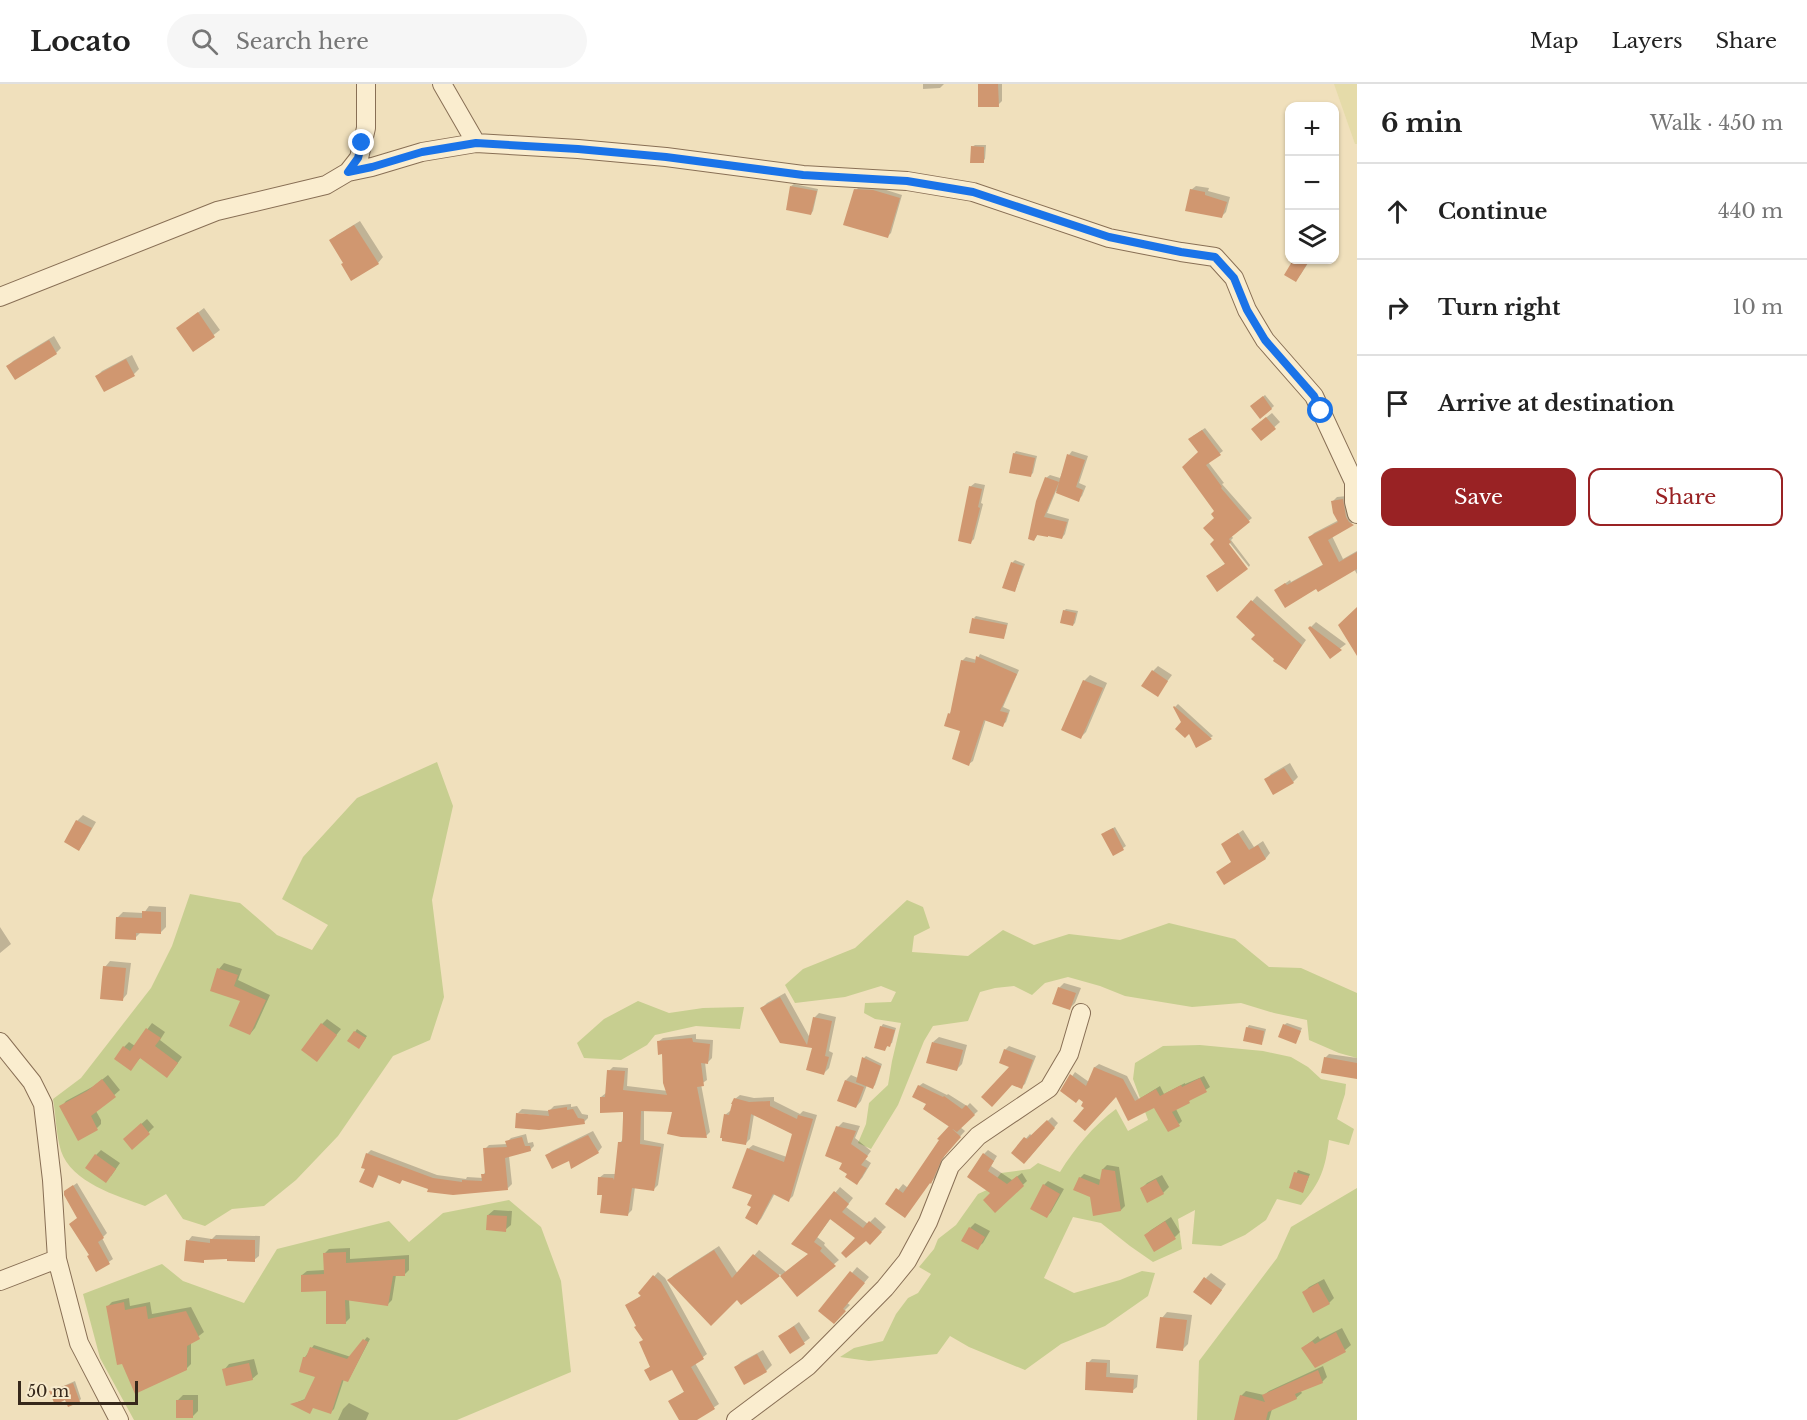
<!DOCTYPE html>
<meta charset="utf-8">
<style>
:root{--surface:#fff;--page:#f6f6f6;--text:#222;--muted:#767676;--line:#e0e0e0;--accent:#992224}
body{margin:0;font-family:"Libre Baskerville",serif;background:var(--page);color:var(--text)}
.controls{position:absolute;right:18px;top:18px;display:grid;overflow:hidden;border-radius:12px;box-shadow:0 2px 4px #0004}
.controls button{width:54px;height:54px;display:grid;place-items:center;padding:0;border:0;border-bottom:2px solid var(--line);background:var(--surface);color:var(--text);font:30px sans-serif}
.scale{position:absolute;left:18px;bottom:15px;width:120px;box-sizing:border-box;padding-left:6px;border:3px solid #36281b;border-top:0;font-size:16px;line-height:21px;white-space:nowrap;color:#36281b;-webkit-text-stroke:4px #f7eacc;paint-order:stroke}
.stop{position:absolute;width:18px;height:18px;margin:-14px;border:4px solid #1a73e8;border-radius:50%;background:#fff}
.stop.end{background:#1a73e8;border-color:#fff;box-shadow:0 2px 6px #0008}
.list{margin:0;padding:0;list-style:none}
h2{display:flex;justify-content:space-between;align-items:center;height:78px;margin:0;padding:0 24px;font-size:26px}
h2 small{font-size:20px;font-weight:400;color:var(--muted)}
.list li{display:grid;grid-template-columns:39px 1fr auto;gap:18px;align-items:center;box-sizing:border-box;height:96px;padding:0 24px;border-top:2px solid var(--line)}
.list b{display:block;font-size:22px;white-space:nowrap}
.list em{font-size:20px;font-style:normal;color:var(--muted)}
.actions{display:flex;gap:12px;padding:18px 24px}
.actions a{flex:1;padding:14px 0;border:2px solid var(--accent);border-radius:12px;text-align:center;font-size:21px;color:var(--accent)}
.actions .main{background:var(--accent);color:#fff}
.icon{flex:none;width:33px;height:33px;fill:none;stroke:currentColor;stroke-width:2;stroke-linecap:round;stroke-linejoin:round}
.map{position:relative;flex:none;width:1357px;height:1336px;overflow:hidden}
header{display:flex;align-items:center;gap:36px;box-sizing:border-box;height:84px;padding:0 30px;background:var(--surface);border-bottom:2px solid var(--line)}
header strong{font-size:28px}
nav{display:flex;gap:33px;margin-inline-start:auto;font-size:21px}
.search{width:420px;height:54px;background:var(--page);display:flex;align-items:center;gap:15px;box-sizing:border-box;padding:0 21px;border-radius:33px;color:var(--muted);font-size:22px}
main{display:flex}
aside{flex:1;background:var(--surface)}
.map>svg:first-child{display:block}
.farmland{fill:#e5dba9}
.green{fill:#c7ce90}
.shadow{fill:#0003}
.building{fill:#d09770}
.lines{fill:none;stroke-linecap:round;stroke-linejoin:round}
.street-casing{stroke:#886f55;stroke-width:20}
.street{stroke:#faedcf;stroke-width:18}
.route{stroke:#1a73e8;stroke-width:8}
</style>
<header>
<strong>Locato</strong>
<div class="search"><svg class="icon" aria-label="search" viewBox="0 0 24 24"><circle cx="10" cy="10" r="6"/><path d="M15 15l6 6"/></svg>Search here</div>
<nav><a>Map</a><a>Layers</a><a>Share</a></nav>
</header>
<main>
<div class="map">
<svg width="1357" height="1336" viewBox="0 0 1357 1336">
<rect width="100%" height="100%" fill="#f0e0bc"/>
<path class="farmland" d="M 1334,0 L 1357,0 L 1357,60 L 1355,60 Z"/>
<path class="green" d="M 437,678 L 453,722 L 432,816 L 444,913 L 430,956 L 393,972 L 338,1052 L 296,1096 L 264,1122 L 232,1125 L 205,1142 L 183,1135 L 166,1110 L 145,1122 C 117,1112 71,1098 61,1067 C 56,1051 56,1032 53,1015 L 81,994 L 151,904 L 172,862 L 190,810 L 240,819 L 277,851 L 312,866 L 328,841 L 282,815 L 303,773 L 357,714 Z
M 907,816 L 923,823 L 930,844 L 914,852 L 912,868 L 968,872 L 1003,846 L 1034,861 L 1069,850 L 1120,856 L 1169,839 L 1235,855 L 1269,883 L 1301,884 L 1357,909 L 1357,974 L 1339,969 L 1309,956 L 1307,936 L 1274,929 L 1241,919 L 1192,923 L 1125,912 L 1100,902 L 1068,893 L 1045,899 L 1032,911 L 1014,902 L 995,904 L 980,908 L 968,937 L 933,942 L 924,957 L 898,1021 L 871,1065 L 858,1059 L 866,1040 L 869,1019 L 888,1001 L 892,977 L 901,939 L 875,935 L 864,929 L 865,919 L 891,918 L 896,908 L 881,902 L 845,913 L 795,919 L 785,901 L 803,885 L 855,864 Z
M 638,917 L 669,929 L 703,924 L 744,923 L 740,945 L 696,942 L 655,951 L 647,961 L 621,976 L 584,974 L 577,959 L 604,935 Z
M 1200,961 L 1263,967 L 1291,973 L 1308,983 L 1321,995 L 1346,1000 L 1345,1010 L 1337,1035 L 1354,1045 L 1349,1061 L 1329,1056 C 1325,1085 1321,1098 1301,1121 L 1277,1115 L 1266,1136 L 1245,1151 L 1221,1162 L 1192,1160 L 1195,1126 L 1178,1135 L 1182,1165 L 1153,1178 L 1130,1162 L 1101,1139 L 1073,1133 L 1044,1194 L 1074,1209 L 1120,1196 L 1142,1187 L 1155,1189 L 1148,1212 L 1105,1242 L 1061,1260 L 1025,1286 L 969,1263 L 950,1252 L 937,1270 L 869,1277 L 840,1273 L 854,1264 L 883,1257 L 896,1230 L 908,1214 L 918,1209 L 931,1190 L 919,1183 L 934,1165 L 938,1155 L 956,1141 L 978,1110 L 989,1105 L 1001,1089 L 1030,1085 L 1038,1079 L 1060,1088 C 1075,1064 1093,1042 1116,1025 L 1128,1047 L 1148,1036 L 1133,995 L 1135,979 L 1163,962 Z
M 1357,1104 L 1357,1336 L 1197,1336 L 1199,1277 L 1277,1174 L 1291,1143 Z
M 509,1116 L 541,1143 L 561,1197 L 571,1288 L 457,1336 L 134,1336 L 100,1274 L 83,1210 L 162,1180 L 183,1197 L 244,1219 L 277,1165 L 389,1137 L 409,1158 L 443,1129 Z"/>
<path class="shadow" d="M 923,0 L 944,0 L 940,4 L 923,5 Z
M 980,0 L 1002,0 L 1002,17 L 998,21 Z
M 975,61 L 986,61 L 985,75 L 983,77 L 972,63 Z
M 794,100 L 818,105 L 813,127 L 811,130 L 791,102 Z
M 860,102 L 877,103 L 902,111 L 891,149 L 888,152 L 856,106 Z
M 1196,102 L 1209,104 L 1208,107 L 1230,113 L 1226,128 L 1221,133 L 1191,106 Z
M 360,137 L 383,173 L 378,179 L 345,179 L 331,156 L 337,151 Z
M 1295,176 L 1310,176 L 1301,190 L 1296,196 L 1286,190 Z
M 204,224 L 220,246 L 194,266 L 178,244 Z
M 54,252 L 61,264 L 56,269 L 8,282 L 13,277 Z
M 132,271 L 139,285 L 134,290 L 97,292 L 102,287 Z
M 1265,311 L 1274,322 L 1261,333 L 1254,320 Z
M 1272,329 L 1280,338 L 1261,355 L 1258,340 Z
M 1205,344 L 1223,367 L 1208,378 L 1224,399 L 1222,400 L 1252,434 L 1231,451 L 1233,454 L 1231,456 L 1250,481 L 1249,483 L 1225,453 L 1223,455 L 1246,485 L 1211,490 L 1226,479 L 1216,456 L 1216,427 L 1199,368 L 1193,352 Z
M 1016,367 L 1037,372 L 1033,389 L 1031,391 L 1014,370 Z
M 1072,367 L 1088,372 L 1079,399 L 1086,402 L 1082,412 L 1078,416 L 1056,407 L 1047,429 L 1069,435 L 1065,450 L 1062,454 L 1038,450 L 1034,456 L 1046,394 L 1050,391 L 1060,394 L 1069,371 Z
M 975,399 L 985,401 L 981,419 L 983,420 L 974,455 L 970,459 L 970,403 Z
M 1347,412 L 1357,436 L 1332,452 L 1343,475 L 1357,467 L 1357,490 L 1354,485 L 1317,503 L 1276,506 L 1290,496 L 1291,498 L 1324,480 L 1310,453 L 1314,449 L 1339,436 L 1333,417 L 1337,413 Z
M 1015,476 L 1025,480 L 1016,504 L 1014,507 L 1004,503 L 1013,478 Z
M 1257,512 L 1306,556 L 1290,579 L 1238,533 Z
M 1066,525 L 1078,527 L 1075,539 L 1073,541 L 1064,527 Z
M 976,532 L 1008,539 L 1005,551 L 1003,554 L 974,534 Z
M 1316,538 L 1346,560 L 1330,572 L 1310,544 Z
M 980,570 L 1019,586 L 1003,623 L 1010,626 L 1006,638 L 1002,641 L 986,635 L 973,677 L 969,680 L 962,646 L 949,630 L 953,626 L 962,577 L 966,573 L 977,576 Z
M 1158,582 L 1172,591 L 1157,611 L 1153,587 Z
M 1090,591 L 1107,599 L 1086,648 L 1081,653 L 1084,597 Z
M 1178,620 L 1213,652 L 1197,662 L 1175,623 Z
M 1290,679 L 1298,693 L 1293,698 L 1266,696 L 1271,690 Z
M 83,731 L 96,738 L 84,759 L 79,765 L 77,737 Z
M 1115,743 L 1126,762 L 1114,770 L 1105,748 Z
M 1243,746 L 1254,763 L 1263,757 L 1270,769 L 1266,774 L 1224,798 L 1218,788 L 1233,777 L 1223,760 Z
M 149,822 L 166,823 L 166,843 L 160,849 L 141,848 L 135,854 L 117,834 L 123,828 L 144,829 Z
M 0,843 L 11,860 L 0,869 Z
M 110,877 L 131,879 L 127,910 L 122,916 L 105,883 Z
M 224,879 L 242,885 L 238,896 L 270,911 L 255,944 L 250,950 L 242,916 L 219,885 Z
M 1064,899 L 1081,904 L 1075,919 L 1070,924 L 1059,904 Z
M 785,909 L 810,954 L 814,934 L 819,929 L 836,933 L 829,967 L 833,969 L 829,984 L 824,989 L 814,962 L 781,958 L 762,924 L 767,919 Z
M 327,935 L 341,945 L 317,976 L 322,940 Z
M 152,939 L 165,948 L 160,956 L 182,973 L 172,987 L 141,973 L 132,983 L 124,963 L 129,958 L 135,962 Z
M 1287,939 L 1302,944 L 1296,958 L 1284,941 Z
M 883,940 L 896,944 L 892,959 L 888,961 L 885,965 L 881,943 Z
M 1249,941 L 1266,945 L 1263,957 L 1261,959 L 1247,944 Z
M 357,945 L 367,952 L 361,961 L 355,948 Z
M 696,950 L 696,955 L 713,956 L 712,974 L 707,979 L 705,978 L 707,996 L 701,1000 L 710,1048 L 706,1052 L 674,1027 L 644,1025 L 644,1056 L 664,1060 L 658,1101 L 654,1105 L 635,1103 L 632,1126 L 628,1130 L 604,1109 L 599,1094 L 604,1090 L 617,1090 L 620,1059 L 623,1055 L 624,1027 L 601,1013 L 606,1009 L 609,987 L 613,983 L 628,984 L 627,1002 L 668,1007 L 663,969 L 658,958 L 663,954 Z
M 939,953 L 967,961 L 962,980 L 956,986 L 933,958 Z
M 1009,962 L 1036,972 L 1025,1000 L 1021,1003 L 1005,966 Z
M 1329,970 L 1357,974 L 1357,994 L 1323,988 L 1325,974 Z
M 866,972 L 882,980 L 875,1001 L 873,1003 L 867,1001 L 861,1017 L 856,1023 L 846,996 L 851,991 L 858,994 L 864,974 Z
M 1099,980 L 1127,992 L 1139,1015 L 1160,1002 L 1164,1010 L 1185,999 L 1185,1000 L 1204,992 L 1210,1003 L 1176,1025 L 1182,1037 L 1179,1040 L 1155,1022 L 1129,1035 L 1117,1010 L 1086,1024 L 1085,1017 L 1062,1007 L 1075,988 L 1089,998 L 1095,983 Z
M 108,991 L 120,1006 L 96,1027 L 101,1036 L 101,1040 L 95,1046 L 61,1023 L 66,1017 L 94,1002 Z
M 923,999 L 947,1011 L 948,1010 L 967,1022 L 970,1019 L 978,1027 L 960,1043 L 965,1047 L 946,1068 L 936,1093 L 930,1099 L 887,1120 L 903,1100 L 908,1104 L 951,1042 L 928,1020 L 919,1002 Z
M 740,1011 L 754,1014 L 774,1013 L 774,1017 L 800,1030 L 803,1027 L 817,1031 L 793,1112 L 789,1116 L 775,1109 L 761,1135 L 757,1139 L 753,1122 L 754,1110 L 748,1065 L 753,1061 L 787,1073 L 793,1050 L 754,1030 L 750,1055 L 745,1060 L 725,1031 L 730,1027 L 732,1027 L 735,1015 Z
M 571,1020 L 571,1023 L 577,1022 L 582,1030 L 588,1031 L 588,1034 L 584,1038 L 518,1029 L 522,1025 L 549,1027 L 554,1022 Z
M 1052,1033 L 1058,1039 L 1029,1074 L 1013,1069 L 1030,1050 L 1032,1052 Z
M 147,1035 L 154,1043 L 132,1064 L 130,1050 Z
M 843,1038 L 860,1042 L 855,1054 L 871,1067 L 865,1075 L 871,1079 L 862,1094 L 857,1099 L 845,1078 L 838,1043 Z
M 593,1047 L 602,1063 L 598,1068 L 571,1075 L 547,1071 L 552,1067 Z
M 526,1050 L 528,1059 L 533,1058 L 534,1062 L 530,1066 L 509,1072 L 512,1100 L 508,1104 L 403,1095 L 400,1099 L 379,1090 L 376,1098 L 372,1102 L 367,1084 L 367,1070 L 371,1066 L 437,1091 L 466,1095 L 467,1093 L 483,1094 L 483,1091 L 486,1087 L 485,1065 L 489,1061 L 507,1060 L 507,1058 L 511,1054 Z
M 101,1066 L 120,1079 L 111,1092 L 96,1071 Z
M 988,1066 L 997,1072 L 991,1082 L 1012,1096 L 1022,1089 L 1027,1097 L 995,1127 L 984,1070 Z
M 1107,1081 L 1119,1083 L 1125,1122 L 1121,1126 L 1091,1111 L 1080,1094 L 1084,1090 L 1101,1096 L 1103,1085 Z
M 1298,1086 L 1310,1090 L 1303,1107 L 1290,1103 Z
M 1162,1091 L 1169,1103 L 1163,1109 L 1141,1105 L 1147,1099 Z
M 1048,1097 L 1064,1105 L 1051,1128 L 1047,1132 L 1044,1101 Z
M 77,1099 L 107,1149 L 102,1154 L 113,1175 L 97,1186 L 90,1171 L 70,1140 L 78,1134 L 70,1104 Z
M 840,1103 L 853,1114 L 846,1123 L 868,1140 L 875,1133 L 886,1143 L 870,1159 L 866,1155 L 857,1153 L 831,1134 L 817,1153 L 825,1159 L 824,1161 L 839,1176 L 797,1211 L 780,1190 L 742,1219 L 738,1214 L 669,1196 L 674,1191 L 719,1162 L 738,1190 L 759,1166 L 786,1188 L 810,1169 L 793,1159 Z
M 494,1126 L 512,1127 L 511,1141 L 505,1146 L 488,1131 Z
M 1171,1133 L 1180,1148 L 1175,1153 L 1146,1151 L 1151,1146 Z
M 975,1139 L 990,1147 L 983,1159 L 977,1164 L 970,1144 Z
M 216,1151 L 260,1152 L 259,1172 L 254,1176 L 229,1174 L 206,1174 L 203,1177 L 188,1157 L 192,1152 L 212,1155 Z
M 350,1164 L 350,1175 L 409,1171 L 409,1186 L 404,1191 L 396,1191 L 392,1216 L 387,1221 L 349,1215 L 350,1234 L 345,1239 L 327,1205 L 302,1191 L 307,1187 L 325,1186 L 324,1170 L 329,1165 Z
M 857,1183 L 869,1193 L 847,1219 L 850,1221 L 833,1238 L 820,1227 Z
M 658,1188 L 665,1194 L 707,1270 L 695,1279 L 719,1320 L 694,1336 L 680,1336 L 670,1317 L 685,1307 L 672,1284 L 646,1286 L 651,1282 L 644,1255 L 626,1222 L 642,1211 L 640,1209 Z
M 1211,1189 L 1226,1200 L 1216,1214 L 1206,1194 Z
M 1324,1195 L 1334,1214 L 1329,1219 L 1304,1208 L 1309,1203 Z
M 129,1214 L 130,1222 L 150,1218 L 152,1230 L 191,1223 L 204,1248 L 191,1258 L 191,1280 L 186,1285 L 107,1223 L 112,1218 Z
M 1167,1228 L 1192,1231 L 1188,1260 L 1182,1266 L 1162,1234 Z
M 799,1238 L 810,1254 L 791,1268 L 780,1252 Z
M 1342,1244 L 1351,1261 L 1345,1266 L 1315,1282 L 1303,1264 L 1318,1252 L 1320,1255 Z
M 367,1253 L 370,1255 L 350,1293 L 347,1296 L 344,1295 L 334,1325 L 331,1328 L 314,1323 L 293,1320 L 307,1314 L 317,1292 L 305,1273 L 314,1261 L 351,1273 Z
M 763,1266 L 772,1281 L 766,1287 L 744,1299 L 735,1284 L 741,1278 Z
M 254,1275 L 258,1290 L 252,1295 L 224,1286 L 229,1280 Z
M 1092,1275 L 1110,1276 L 1110,1289 L 1138,1291 L 1137,1303 L 1132,1307 L 1086,1304 L 1088,1279 Z
M 1323,1282 L 1327,1293 L 1322,1298 L 1300,1306 L 1302,1309 L 1296,1314 L 1272,1325 L 1269,1336 L 1235,1336 L 1241,1312 L 1246,1307 L 1264,1311 L 1269,1307 Z
M 75,1297 L 81,1315 L 79,1317 L 50,1308 Z
M 183,1311 L 198,1311 L 198,1327 L 193,1332 L 177,1317 Z
M 349,1319 L 369,1329 L 366,1336 L 338,1336 L 343,1325 Z"/>
<path class="building" d="M 978,0 L 998,0 L 999,23 L 978,23 Z
M 971,62 L 984,63 L 984,79 L 970,79 Z
M 790,102 L 817,107 L 811,131 L 786,126 Z
M 854,105 L 873,106 L 900,114 L 888,154 L 843,141 Z
M 1190,105 L 1205,108 L 1205,111 L 1227,118 L 1222,134 L 1185,127 Z
M 354,141 L 379,180 L 351,197 L 341,180 L 343,179 L 329,156 Z
M 1293,176 L 1300,176 L 1307,180 L 1296,198 L 1284,191 Z
M 198,228 L 215,253 L 193,268 L 176,244 Z
M 49,256 L 57,270 L 15,296 L 6,282 Z
M 126,275 L 135,292 L 104,308 L 95,292 Z
M 1263,312 L 1272,325 L 1260,335 L 1250,322 Z
M 1266,333 L 1276,345 L 1261,357 L 1251,345 Z
M 1202,346 L 1221,371 L 1206,381 L 1222,403 L 1221,404 L 1250,438 L 1229,455 L 1231,458 L 1229,460 L 1248,485 L 1217,508 L 1206,492 L 1225,480 L 1210,460 L 1214,456 L 1203,444 L 1214,434 L 1211,430 L 1214,427 L 1182,383 L 1198,368 L 1188,355 Z
M 1013,369 L 1035,374 L 1031,393 L 1009,389 Z
M 1067,370 L 1085,376 L 1076,403 L 1083,406 L 1079,418 L 1056,409 Z
M 1045,393 L 1059,398 L 1044,433 L 1067,438 L 1062,455 L 1048,452 L 1048,453 L 1037,451 L 1034,457 L 1028,455 L 1036,417 Z
M 969,402 L 982,405 L 978,423 L 980,424 L 971,460 L 958,457 Z
M 1343,415 L 1346,433 L 1349,438 L 1354,441 L 1328,456 L 1339,478 L 1357,468 L 1357,485 L 1318,508 L 1316,505 L 1285,524 L 1274,506 L 1285,499 L 1287,501 L 1323,481 L 1308,453 L 1338,438 L 1333,429 L 1331,417 Z
M 1011,478 L 1023,482 L 1015,508 L 1002,504 Z
M 1251,516 L 1302,561 L 1286,586 L 1273,577 L 1274,575 L 1251,555 L 1255,551 L 1236,533 Z
M 1357,523 L 1357,572 L 1338,541 Z
M 1063,526 L 1076,529 L 1073,542 L 1060,539 Z
M 972,534 L 1007,541 L 1004,555 L 969,549 Z
M 1310,542 L 1342,566 L 1330,575 L 1308,544 Z
M 976,572 L 1017,590 L 1000,627 L 1008,629 L 1003,643 L 984,636 L 969,682 L 952,675 L 960,647 L 944,642 L 948,629 L 950,630 L 961,576 L 975,579 Z
M 1152,586 L 1168,597 L 1158,613 L 1141,602 Z
M 1083,596 L 1103,604 L 1081,655 L 1061,646 Z
M 1174,622 L 1212,655 L 1196,664 L 1189,650 L 1185,654 L 1175,645 L 1181,638 L 1173,623 Z
M 1284,684 L 1294,699 L 1273,711 L 1264,695 Z
M 76,736 L 92,744 L 79,767 L 64,758 Z
M 1113,744 L 1124,766 L 1113,772 L 1101,750 Z
M 1238,749 L 1249,766 L 1258,761 L 1266,775 L 1224,801 L 1216,788 L 1231,778 L 1221,760 Z
M 142,827 L 161,828 L 161,850 L 136,849 L 136,856 L 115,855 L 116,833 L 142,834 Z
M 103,882 L 126,884 L 123,917 L 100,915 Z
M 217,884 L 238,891 L 234,902 L 266,916 L 250,951 L 229,942 L 240,917 L 210,907 Z
M 1058,903 L 1076,909 L 1070,926 L 1052,920 Z
M 780,913 L 807,961 L 813,933 L 832,937 L 825,972 L 829,973 L 824,991 L 806,986 L 812,964 L 780,959 L 760,924 Z
M 321,939 L 337,951 L 317,978 L 301,966 Z
M 1283,940 L 1301,947 L 1296,960 L 1278,953 Z
M 880,942 L 895,946 L 890,963 L 887,962 L 885,967 L 874,964 Z
M 1246,943 L 1264,947 L 1262,961 L 1243,957 Z
M 146,944 L 161,954 L 155,962 L 178,979 L 167,994 L 140,974 L 131,987 L 114,975 L 123,962 L 130,967 Z
M 354,947 L 366,954 L 359,965 L 347,957 Z
M 692,954 L 693,958 L 710,960 L 708,980 L 701,979 L 704,1002 L 697,1003 L 707,1054 L 681,1053 L 667,1050 L 672,1028 L 641,1027 L 640,1060 L 661,1063 L 654,1107 L 632,1104 L 628,1132 L 600,1129 L 602,1111 L 597,1111 L 598,1093 L 613,1094 L 614,1096 L 618,1058 L 622,1058 L 623,1034 L 623,1028 L 600,1029 L 600,1013 L 605,1013 L 607,986 L 625,987 L 623,1006 L 667,1011 L 663,999 L 662,970 L 658,971 L 657,957 Z
M 932,958 L 963,966 L 957,987 L 926,979 Z
M 1004,965 L 1033,976 L 1022,1005 L 1012,1001 L 992,1023 L 981,1013 L 1009,983 L 999,979 Z
M 862,973 L 881,982 L 873,1005 L 856,998 Z
M 1324,973 L 1357,979 L 1357,995 L 1321,989 Z
M 1094,983 L 1123,995 L 1135,1017 L 1156,1005 L 1160,1012 L 1181,1001 L 1182,1003 L 1200,994 L 1207,1008 L 1189,1017 L 1190,1019 L 1172,1028 L 1180,1042 L 1168,1048 L 1154,1024 L 1128,1037 L 1116,1013 L 1085,1047 L 1073,1037 L 1084,1024 L 1081,1022 L 1083,1018 L 1079,1015 L 1076,1019 L 1060,1007 L 1070,990 L 1086,1002 Z
M 102,995 L 116,1013 L 91,1032 L 98,1046 L 78,1057 L 59,1022 L 87,1007 Z
M 845,996 L 864,1003 L 856,1024 L 837,1017 Z
M 918,1001 L 943,1013 L 944,1012 L 962,1025 L 966,1021 L 975,1031 L 957,1048 L 923,1025 L 926,1020 L 912,1013 Z
M 734,1014 L 749,1018 L 770,1017 L 770,1022 L 797,1035 L 798,1031 L 813,1035 L 789,1118 L 773,1110 L 757,1141 L 745,1134 L 751,1123 L 747,1121 L 752,1111 L 732,1104 L 747,1064 L 784,1078 L 792,1050 L 751,1030 L 746,1061 L 722,1057 L 722,1054 L 720,1054 L 724,1030 L 729,1031 L 732,1020 L 731,1020 Z
M 567,1023 L 567,1026 L 573,1025 L 578,1034 L 584,1035 L 585,1040 L 539,1046 L 515,1044 L 516,1029 L 549,1032 L 548,1026 Z
M 1047,1036 L 1055,1044 L 1024,1080 L 1011,1069 L 1024,1053 L 1027,1055 Z
M 141,1039 L 150,1050 L 132,1066 L 123,1055 Z
M 836,1042 L 856,1047 L 851,1060 L 868,1072 L 861,1081 L 867,1084 L 857,1101 L 845,1093 L 847,1090 L 839,1085 L 842,1079 L 825,1072 Z
M 949,1042 L 961,1053 L 942,1075 L 931,1100 L 930,1099 L 905,1134 L 885,1120 L 896,1104 L 903,1109 L 939,1056 L 937,1055 Z
M 588,1051 L 599,1069 L 571,1085 L 569,1077 L 552,1085 L 545,1071 Z
M 522,1053 L 525,1062 L 530,1062 L 531,1067 L 505,1074 L 508,1106 L 453,1111 L 427,1108 L 428,1105 L 402,1096 L 400,1100 L 378,1091 L 373,1104 L 359,1098 L 365,1085 L 361,1084 L 366,1069 L 433,1094 L 462,1098 L 462,1096 L 482,1097 L 481,1090 L 485,1090 L 483,1064 L 507,1063 L 505,1057 Z
M 983,1069 L 994,1077 L 988,1087 L 1007,1100 L 1017,1092 L 1024,1102 L 995,1129 L 983,1116 L 990,1109 L 967,1093 Z
M 95,1070 L 116,1085 L 106,1099 L 85,1084 Z
M 1102,1085 L 1115,1087 L 1121,1127 L 1093,1132 L 1090,1113 L 1073,1106 L 1079,1093 L 1099,1101 Z
M 1294,1088 L 1309,1092 L 1303,1109 L 1289,1104 Z
M 1156,1095 L 1164,1110 L 1147,1119 L 1140,1104 Z
M 1043,1100 L 1060,1110 L 1047,1134 L 1030,1125 Z
M 73,1101 L 104,1154 L 98,1158 L 110,1180 L 96,1188 L 87,1172 L 89,1171 L 69,1140 L 77,1134 L 64,1111 L 64,1107 Z
M 834,1107 L 849,1120 L 842,1128 L 863,1144 L 869,1137 L 882,1148 L 870,1161 L 866,1157 L 846,1174 L 841,1169 L 855,1154 L 830,1135 L 814,1158 L 822,1164 L 820,1167 L 836,1182 L 797,1213 L 780,1192 L 808,1170 L 791,1160 Z
M 487,1131 L 507,1132 L 506,1148 L 486,1146 Z
M 1165,1137 L 1176,1155 L 1154,1168 L 1144,1151 Z
M 969,1143 L 985,1153 L 978,1166 L 961,1157 Z
M 210,1155 L 255,1156 L 255,1178 L 227,1177 L 227,1175 L 204,1176 L 204,1179 L 184,1177 L 186,1156 L 210,1159 Z
M 714,1166 L 732,1194 L 753,1170 L 780,1192 L 741,1221 L 737,1216 L 711,1242 L 667,1196 Z
M 346,1168 L 346,1179 L 405,1175 L 405,1192 L 393,1192 L 388,1222 L 345,1216 L 346,1240 L 326,1240 L 326,1207 L 301,1208 L 301,1191 L 324,1190 L 323,1169 Z
M 850,1187 L 865,1199 L 843,1225 L 846,1227 L 834,1240 L 818,1227 Z
M 653,1191 L 661,1198 L 704,1275 L 691,1283 L 715,1325 L 697,1336 L 679,1336 L 668,1317 L 684,1308 L 672,1286 L 650,1297 L 644,1286 L 650,1283 L 639,1258 L 643,1256 L 634,1243 L 636,1242 L 625,1221 L 641,1212 L 638,1209 Z
M 1204,1193 L 1222,1206 L 1211,1221 L 1193,1208 Z
M 1318,1199 L 1330,1220 L 1313,1229 L 1302,1208 Z
M 124,1218 L 125,1226 L 146,1222 L 148,1235 L 186,1227 L 200,1255 L 187,1262 L 187,1286 L 135,1310 L 122,1280 L 117,1281 L 106,1222 Z
M 1160,1233 L 1187,1236 L 1183,1267 L 1156,1264 Z
M 794,1242 L 805,1260 L 790,1270 L 778,1252 Z
M 1336,1248 L 1346,1268 L 1315,1284 L 1301,1264 L 1312,1257 L 1315,1260 Z
M 363,1255 L 368,1258 L 348,1298 L 342,1296 L 331,1330 L 313,1324 L 310,1330 L 290,1320 L 304,1316 L 315,1293 L 299,1288 L 303,1273 L 306,1273 L 310,1263 L 347,1275 Z
M 757,1270 L 767,1288 L 744,1301 L 734,1283 Z
M 1086,1278 L 1107,1279 L 1106,1293 L 1134,1295 L 1133,1309 L 1085,1306 Z
M 249,1279 L 253,1296 L 226,1302 L 222,1285 Z
M 1318,1286 L 1323,1299 L 1295,1310 L 1297,1315 L 1268,1328 L 1266,1336 L 1234,1336 L 1240,1311 L 1265,1318 L 1262,1311 Z
M 73,1299 L 80,1318 L 68,1323 L 65,1316 L 55,1321 L 49,1307 Z
M 176,1316 L 193,1316 L 193,1334 L 176,1334 Z"/>
<g class="lines">
<defs>
<path id="street" d="M 442,0 L 476,59
M 348,88 L 372,83 L 422,68 L 476,59 L 578,65 L 666,73 L 803,91 L 907,97 L 973,108 L 1109,154 L 1181,168 L 1215,173 L 1234,194 L 1247,226 L 1265,256 L 1314,312 L 1354,398 L 1354,418 L 1357,430
M 0,213 L 217,127 L 326,101 L 348,88 L 359,74 L 366,44 L 366,0
M 0,958 L 32,998 L 43,1020 L 52,1096 L 57,1175 L 79,1259 L 119,1336
M 0,1197 L 57,1175
M 736,1336 L 808,1282 L 885,1204 L 907,1177 L 928,1138 L 950,1082 L 978,1052 L 1049,1004 L 1069,970 L 1081,929"/>
</defs>
<use href="#street" class="street-casing"/>
<use href="#street" class="street"/>
</g>
<g class="lines">
<path class="route" d="M 362,59 L 358,74 L 348,88 L 372,83 L 422,68 L 476,59 L 578,65 L 666,73 L 803,91 L 907,97 L 973,108 L 1109,153 L 1181,168 L 1215,173 L 1234,194 L 1247,226 L 1265,256 L 1314,312 L 1321,327"/>
</g>
</svg>
<div class="controls">
<button>+</button>
<button>−</button>
<button><svg class="icon" aria-label="layers" viewBox="0 0 24 24"><path d="M12 4l9 5-9 5-9-5zM3 14l9 5 9-5"/></svg></button>
</div>
<div class="scale">50 m</div>
<div class="stop" style="left:1321px;top:327px"></div>
<div class="stop end" style="left:362px;top:59px"></div>
</div>
<aside>
<h2>6 min<small>Walk · 450 m</small></h2>
<ul class="list">
<li><svg class="icon" aria-label="ahead" viewBox="0 0 24 24"><path d="M12 20V5M6 11l6-6 6 6"/></svg><div><b>Continue</b></div><em>440 m</em></li>
<li><svg class="icon" aria-label="right" viewBox="0 0 24 24"><path d="M7 20v-9h11M14 6l5 5-5 5"/></svg><div><b>Turn right</b></div><em>10 m</em></li>
<li><svg class="icon" aria-label="arrive" viewBox="0 0 24 24"><path d="M6 21V4h12l-3 4 3 4H6"/></svg><div><b>Arrive at destination</b></div></li>
</ul>
<div class="actions"><a class="main">Save</a><a>Share</a></div>
</aside>
</main>
